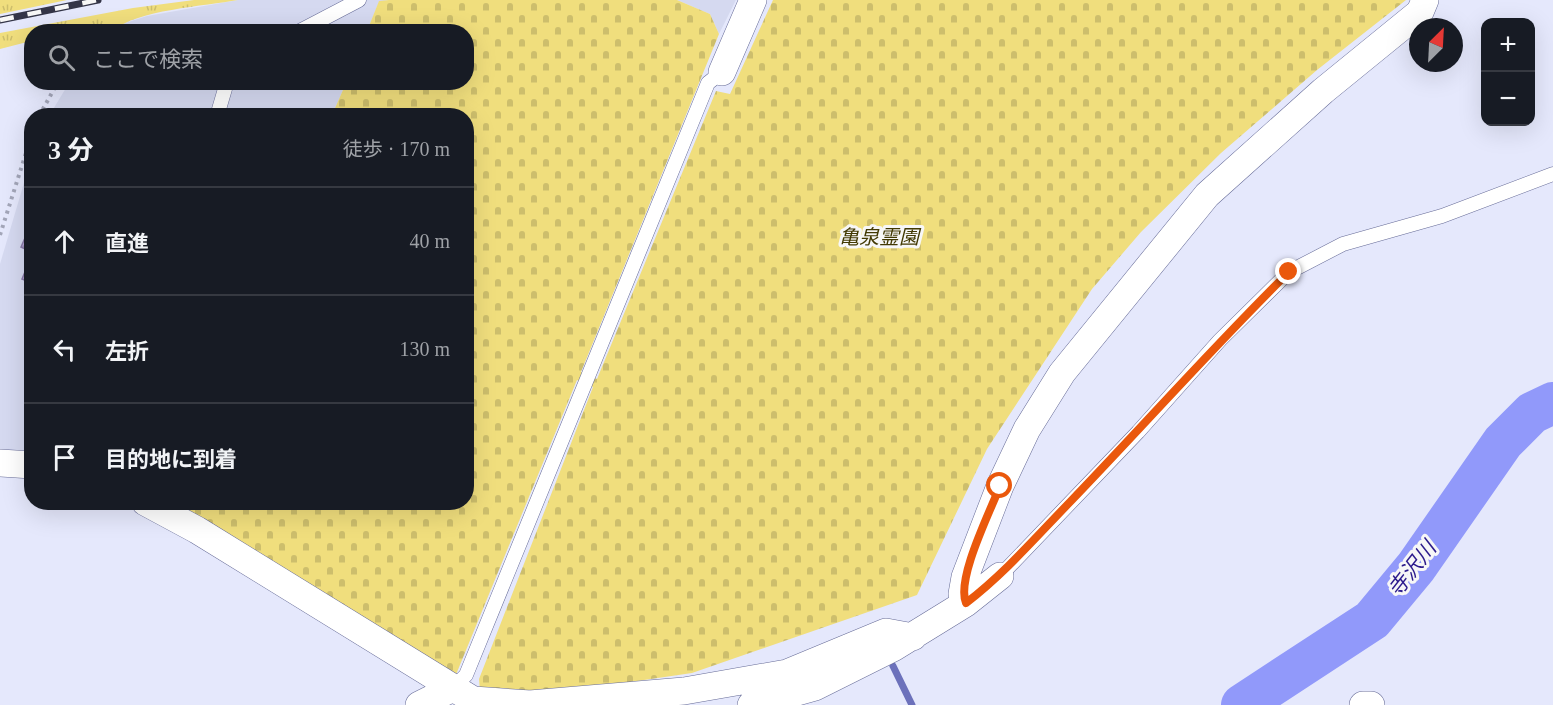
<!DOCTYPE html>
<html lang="ja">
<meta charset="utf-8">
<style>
:root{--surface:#171b24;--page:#20242c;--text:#f1f3f6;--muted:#9ea1a6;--line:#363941}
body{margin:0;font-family:"Times New Roman","Noto Sans JP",serif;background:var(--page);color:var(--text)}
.controls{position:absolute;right:18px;top:18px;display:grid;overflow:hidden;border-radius:12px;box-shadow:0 6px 24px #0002}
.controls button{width:54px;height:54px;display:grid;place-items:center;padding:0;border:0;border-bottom:2px solid var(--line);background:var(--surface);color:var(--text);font:30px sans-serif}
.compass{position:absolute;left:1409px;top:18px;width:54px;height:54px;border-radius:50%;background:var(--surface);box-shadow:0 6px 24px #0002;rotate:24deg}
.stop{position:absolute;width:18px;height:18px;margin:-14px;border:4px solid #ea580c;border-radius:50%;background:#fff}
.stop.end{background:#ea580c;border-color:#fff;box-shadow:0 2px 6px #0008}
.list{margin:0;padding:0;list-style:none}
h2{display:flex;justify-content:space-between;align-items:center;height:78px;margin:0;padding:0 24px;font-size:26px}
h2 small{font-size:20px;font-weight:400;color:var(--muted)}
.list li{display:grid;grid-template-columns:39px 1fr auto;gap:18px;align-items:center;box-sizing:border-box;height:108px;padding:0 24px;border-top:2px solid var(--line)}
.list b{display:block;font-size:22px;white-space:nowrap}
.list em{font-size:20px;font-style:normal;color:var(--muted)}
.icon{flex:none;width:33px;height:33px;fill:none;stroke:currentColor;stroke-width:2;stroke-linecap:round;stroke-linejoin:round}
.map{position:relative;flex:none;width:1553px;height:705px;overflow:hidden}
.search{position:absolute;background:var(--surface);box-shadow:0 6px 24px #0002;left:24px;top:24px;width:450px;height:66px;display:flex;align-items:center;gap:15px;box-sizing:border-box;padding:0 21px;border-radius:24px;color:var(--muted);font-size:22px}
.panel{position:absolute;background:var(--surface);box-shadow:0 6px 24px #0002;left:24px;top:108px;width:450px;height:402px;border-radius:24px}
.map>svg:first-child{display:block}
.built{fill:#d5d9f0}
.grass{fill:url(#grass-tufts)}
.cemetery{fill:url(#cemetery-stones)}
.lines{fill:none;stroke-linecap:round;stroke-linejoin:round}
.stream{stroke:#6c71bb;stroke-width:7}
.river{stroke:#9199fa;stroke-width:42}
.building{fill:url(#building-hatch);stroke:#8a7ca9;stroke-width:1.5}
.service-casing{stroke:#666b97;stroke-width:15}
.minor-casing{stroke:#666b97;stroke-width:28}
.path{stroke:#a3a6b9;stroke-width:4;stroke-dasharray:3 4.5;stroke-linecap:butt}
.service{stroke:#fff;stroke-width:14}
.minor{stroke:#fff;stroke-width:27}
.rail-casing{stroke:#343548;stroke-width:7}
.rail{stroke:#f7f7f7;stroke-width:4.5;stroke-dasharray:14;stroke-linecap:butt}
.route{stroke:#ea580c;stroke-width:8}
.labels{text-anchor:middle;stroke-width:6;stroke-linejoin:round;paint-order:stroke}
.park-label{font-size:20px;font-style:italic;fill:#423903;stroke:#f7f7f7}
.water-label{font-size:21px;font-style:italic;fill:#2c1b8c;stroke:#f7f7f7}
</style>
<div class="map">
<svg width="1553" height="705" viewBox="0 0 1553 705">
<defs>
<pattern id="grass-tufts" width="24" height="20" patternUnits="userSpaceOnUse" patternTransform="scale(1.5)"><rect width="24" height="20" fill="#f0de7d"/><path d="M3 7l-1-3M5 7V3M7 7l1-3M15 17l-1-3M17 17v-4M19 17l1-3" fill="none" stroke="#cdbe6c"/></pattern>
<pattern id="cemetery-stones" width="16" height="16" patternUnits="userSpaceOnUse" patternTransform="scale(1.5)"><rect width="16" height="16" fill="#f0de7d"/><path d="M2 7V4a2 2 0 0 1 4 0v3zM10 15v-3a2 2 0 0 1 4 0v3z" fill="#cdbe6c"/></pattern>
<pattern id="building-hatch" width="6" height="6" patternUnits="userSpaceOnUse" patternTransform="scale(1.5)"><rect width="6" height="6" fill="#b5a6d6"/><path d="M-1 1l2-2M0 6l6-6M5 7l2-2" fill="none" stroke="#9b8eb8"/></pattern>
</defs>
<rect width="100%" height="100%" fill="#e5e8fc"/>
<path class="built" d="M 238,0 L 389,0 L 379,2 L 367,31 L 113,32 L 119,25 L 147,16 Z
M 677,0 L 736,0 L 719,34 L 710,14 Z
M 69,83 L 346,83 L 332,115 L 49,116 Z
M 31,159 L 31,460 L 0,456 L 0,264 Z"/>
<path class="grass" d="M 0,0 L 67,0 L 0,14 Z
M 194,0 L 238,0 C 206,6 135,10 113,31 L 32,32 L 31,41 L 0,49 L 0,33 L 133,8 Z"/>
<path class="cemetery" d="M 389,0 L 677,0 L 710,14 L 719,34 L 581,372 L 597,379 L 716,91 L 730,94 L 773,0 L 1406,0 L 1317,70 L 1221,153 L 1141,232 L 1092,289 L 987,449 L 917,595 L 692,673 L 596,687 L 500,694 L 480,691 L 479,679 L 593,387 L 577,380 L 455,677 L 174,502 L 466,502 L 466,116 L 332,115 L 346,83 L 466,82 L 466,32 L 367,31 L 379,1 Z"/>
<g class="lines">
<path class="stream" d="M 893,666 L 912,705"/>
<path class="river" d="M 1242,705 L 1372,620 L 1416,567 L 1503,442 L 1532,413 L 1553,403"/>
</g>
<path class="building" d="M 32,222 L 32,252 L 21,247 Z
M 27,267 L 32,270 L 32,283 L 22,279 Z"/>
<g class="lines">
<defs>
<path id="service" d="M 298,32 L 359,0
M 217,116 L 227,82
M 1000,576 L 1138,432 L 1220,340 L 1289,272 L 1343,244 L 1442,216 L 1553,174
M 453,688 L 466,675 L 708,83 L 722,72"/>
<path id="minor" d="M 722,72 L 753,0
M 0,463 L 32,465
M 145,502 L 197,530 L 473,700 L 530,704 L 684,691 L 787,673 L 886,632 L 913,637
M 966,603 L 962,594 L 965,577 L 1000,486 L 1027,429 L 1062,373 L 1207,195 L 1323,91 L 1420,12 L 1425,0
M 419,705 L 453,688
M 751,705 L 815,687 L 893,648 L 966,603 L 1000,576
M 1363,705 L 1371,705"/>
</defs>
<use href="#service" class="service-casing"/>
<use href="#minor" class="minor-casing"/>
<path class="path" d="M 39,116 L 58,82
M 0,235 L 32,134"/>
<use href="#service" class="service"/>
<use href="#minor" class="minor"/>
<defs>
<path id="rail" d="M 0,20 L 98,0"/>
</defs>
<use href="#rail" class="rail-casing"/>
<use href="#rail" class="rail"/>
</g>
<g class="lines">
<path class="route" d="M 1000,486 C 990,512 956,579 966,603 C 1005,573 1036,537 1070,502 C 1144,425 1214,346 1289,272"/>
</g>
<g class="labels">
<g class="park-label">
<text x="879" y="244">亀泉霊園</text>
</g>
<g class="water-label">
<text transform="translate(1412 569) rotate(-52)" y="7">寺沢川</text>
</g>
</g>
</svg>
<div class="controls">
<button>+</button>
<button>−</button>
</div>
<svg class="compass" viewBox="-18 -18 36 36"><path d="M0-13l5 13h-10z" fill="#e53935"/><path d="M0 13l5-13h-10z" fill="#9ea1a6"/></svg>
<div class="stop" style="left:1000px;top:486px"></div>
<div class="stop end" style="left:1289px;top:272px"></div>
<div class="search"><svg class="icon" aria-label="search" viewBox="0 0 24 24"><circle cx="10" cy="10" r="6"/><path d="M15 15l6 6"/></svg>ここで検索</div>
<section class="panel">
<h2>3 分<small>徒歩 · 170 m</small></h2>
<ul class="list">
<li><svg class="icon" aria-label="ahead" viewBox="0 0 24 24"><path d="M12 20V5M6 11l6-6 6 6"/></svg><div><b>直進</b></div><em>40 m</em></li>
<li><svg class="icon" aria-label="left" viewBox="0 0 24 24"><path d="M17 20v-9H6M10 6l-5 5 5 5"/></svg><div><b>左折</b></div><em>130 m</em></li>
<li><svg class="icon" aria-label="arrive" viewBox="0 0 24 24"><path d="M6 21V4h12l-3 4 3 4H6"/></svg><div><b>目的地に到着</b></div></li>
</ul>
</section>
</div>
